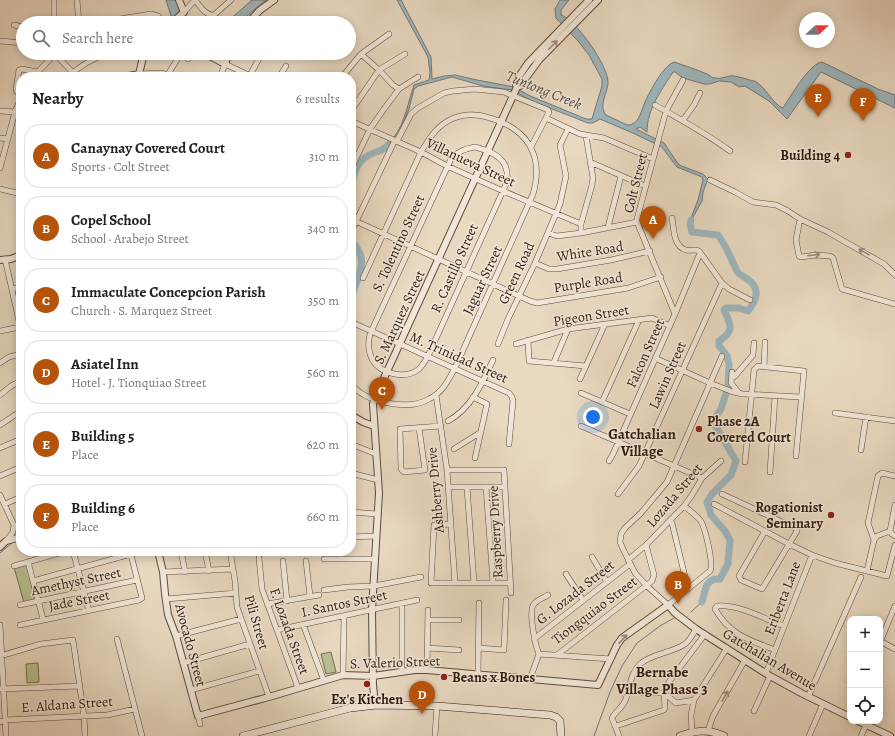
<!DOCTYPE html>
<meta charset="utf-8">
<style>
:root{--surface:#fff;--page:#f2f2f2;--text:#222;--muted:#767676;--line:#e0e0e0;--accent:#b45309}
body{margin:0;font-family:Alegreya,serif;background:var(--page);color:var(--text)}
.controls{position:absolute;right:12px;bottom:12px;display:grid;overflow:hidden;border-radius:8px;box-shadow:0 2px 10px #0003}
.controls button{width:36px;height:36px;display:grid;place-items:center;padding:0;border:0;border-bottom:1px solid var(--line);background:var(--surface);color:var(--text);font:20px sans-serif}
.compass{position:absolute;left:799px;top:12px;width:36px;height:36px;border-radius:50%;background:var(--surface);box-shadow:0 2px 10px #0003;rotate:68deg}
.you{position:absolute;left:593px;top:417px;width:14px;height:14px;margin:-10px;border:3px solid #fff;border-radius:50%;background:#1a73e8;box-shadow:0 0 0 6px #1a73e833}
.badge{display:grid;place-items:center;width:26px;height:26px;border-radius:50%;background:var(--accent);color:#fff;font-size:13px;font-weight:700}
.pin{position:absolute;translate:-50% -33px;filter:drop-shadow(0 1px 2px #0008)}
.pin::after{content:'';position:absolute;top:21px;width:14px;height:12px;background:inherit;clip-path:polygon(0 0,100% 0,50% 100%)}
.list{margin:0;padding:0;list-style:none}
h2{display:flex;justify-content:space-between;align-items:center;height:52px;margin:0;padding:0 16px;font-size:17px}
h2 small{font-size:13px;font-weight:400;color:var(--muted)}
.list li{display:grid;grid-template-columns:26px 1fr auto;gap:12px;align-items:center;box-sizing:border-box;height:64px;margin:0 8px 8px;padding:0 8px;border:1px solid var(--line);border-radius:16px}
.list b{display:block;font-size:15px;white-space:nowrap}
.list p{margin:0;font-size:13px;white-space:nowrap;color:var(--muted)}
.list em{font-size:13px;font-style:normal;color:var(--muted)}
.icon{flex:none;width:22px;height:22px;fill:none;stroke:currentColor;stroke-width:2;stroke-linecap:round;stroke-linejoin:round}
.map{position:relative;flex:none;width:895px;height:736px;overflow:hidden}
.search{position:absolute;background:var(--surface);box-shadow:0 2px 10px #0003;left:16px;top:16px;width:340px;height:44px;display:flex;align-items:center;gap:10px;box-sizing:border-box;padding:0 14px;border-radius:22px;color:var(--muted);font-size:15px}
.panel{position:absolute;background:var(--surface);box-shadow:0 2px 10px #0003;left:16px;top:72px;width:340px;height:484px;border-radius:16px}
.map>svg:first-child{display:block}
.green{fill:#b8bf92;stroke:#746c50}
.water{fill:#9eb7bf;stroke:#727878}
.lines{fill:none;stroke-linecap:round;stroke-linejoin:round}
.stream{stroke:#727878;stroke-width:1}
.river{stroke:#9eb7bf;stroke-width:7}
.minor-casing{stroke:#5f493a;stroke-width:6}
.tertiary-casing{stroke:#5f493a;stroke-width:8}
.secondary-casing{stroke:#31190d;stroke-width:8}
.minor{stroke:#f1e6d7;stroke-width:5}
.tertiary{stroke:#f1e6d7;stroke-width:6}
.secondary{stroke:#f1e6d7;stroke-width:7}
.oneway{stroke:#9b8a7c}
.poi-dot{fill:#8f2418;stroke:#f1e6d7;stroke-width:1.5}
.labels{text-anchor:middle;stroke-width:3;stroke-linejoin:round;paint-order:stroke}
.poi-label{font-size:14px;font-weight:bold;fill:#31190d;stroke:#f1e6d7;text-anchor:end}
.street-label{font-size:14px;fill:#31190d;stroke:#f1e6d7}
.water-label{font-size:15px;font-style:italic;fill:#524842;stroke:#f1e6d7}
.neighbourhood-label{font-size:15px;font-weight:bold;fill:#31190d;stroke:#f1e6d7}
</style>
<div class="map">
<svg width="895" height="736" viewBox="0 0 895 736">
<rect width="100%" height="100%" fill="#e9d9c1"/>
<filter id="stains"><feTurbulence type="fractalNoise" baseFrequency=".005" numOctaves="4"/><feColorMatrix values="0 0 0 0 .2 0 0 0 0 .09 0 0 0 0 .02 0 0 0 .5 -.17"/></filter>
<radialGradient id="worn" r=".72"><stop offset=".6" stop-color="#630" stop-opacity="0"/><stop offset="1" stop-color="#630" stop-opacity=".3"/></radialGradient>
<path class="green" d="M 27,563 L 37,600 L 24,603 L 14,567 Z
M 331,652 L 336,672 L 326,674 L 321,654 Z
M 38,663 L 39,682 L 27,683 L 26,664 Z"/>
<path class="water" d="M 166,0 L 177,0 L 180,10 L 190,23 L 175,23 L 172,19 Z
M 252,0 L 267,0 L 262,3 L 239,23 L 226,23 Z
M 397,0 L 401,0 L 431,57 L 432,79 L 444,76 L 455,75 L 477,80 L 514,87 L 528,95 L 586,119 L 592,119 L 602,86 L 602,79 L 589,55 L 578,41 L 556,18 L 555,9 L 560,0 L 569,0 L 561,10 L 561,15 C 577,21 608,66 608,82 C 608,93 598,105 606,115 L 627,125 C 632,125 635,123 638,119 C 641,114 643,107 645,102 C 650,91 663,66 674,62 C 685,66 696,69 707,74 C 710,75 711,78 715,78 C 722,79 724,77 730,76 C 736,75 748,80 754,81 C 765,85 773,105 783,108 C 790,97 810,63 822,62 L 878,89 L 895,95 L 895,108 L 821,72 L 787,119 L 769,101 L 745,86 L 739,87 L 731,82 L 719,81 L 710,84 L 704,84 L 683,78 L 675,72 L 673,72 C 661,91 647,109 647,132 L 640,127 L 636,129 L 664,143 L 679,165 L 703,174 L 708,179 L 703,192 L 702,201 L 692,219 L 692,227 L 690,227 L 691,218 L 698,200 L 703,180 L 702,177 L 677,167 L 662,147 L 635,134 L 600,119 L 593,123 L 588,123 L 532,101 L 512,90 L 483,86 L 452,77 L 418,86 L 414,89 L 409,109 L 397,138 L 394,137 C 405,123 408,102 414,85 L 429,80 L 430,73 L 428,57 Z"/>
<g class="lines">
<path class="stream" d="M 17,536 L 21,529
M 0,553 L 13,542
M 691,612 L 702,602
M 594,736 L 610,692 L 622,666 L 637,643 L 660,626 L 674,618"/>
<path class="river" d="M 351,190 C 354,172 356,159 376,152 C 382,150 385,149 389,144
M 691,220 L 690,224 L 692,232 L 718,235 C 727,247 731,259 737,271 C 739,275 743,276 747,279 C 761,288 757,300 748,311 L 739,308 L 726,308 L 724,310 C 731,325 735,331 719,341 L 719,346 L 727,356 L 729,364 L 728,387 L 721,409 L 716,416 L 715,425 L 736,461 L 731,475 L 712,494 L 707,502 L 711,515 L 725,531 L 730,540 L 728,564 L 720,579 C 705,578 706,589 702,602
M 351,241 C 370,259 359,273 353,292 C 352,296 352,301 351,305"/>
<defs>
<path id="minor" d="M 77,0 L 79,23
M 195,0 C 200,6 206,16 214,15 L 231,0
M 184,12 L 195,0
M 54,23 L 54,0
M 95,23 L 151,14 L 158,16 L 164,23
M 284,23 L 286,21
M 14,25 L 23,27
M 0,41 L 23,43
M 54,53 L 77,77
M 91,53 L 95,58
M 181,53 L 188,59
M 361,54 L 379,70 L 393,85 L 399,89
M 139,74 L 161,73 L 178,77
M 167,76 L 181,53
M 33,77 L 55,54
M 68,77 C 79,66 94,58 109,53
M 220,77 L 225,64 L 253,77
M 249,77 L 262,53
M 279,77 L 286,66
M 342,77 L 361,54 L 389,34
M 21,93 L 17,92 L 16,89 L 19,70 L 22,69 L 37,72
M 655,105 C 681,120 706,133 730,151
M 0,111 L 15,112
M 351,111 L 379,70 L 405,54
M 546,118 L 580,134 L 604,138 L 653,159
M 683,120 L 694,105 L 700,93
M 351,121 L 421,152 L 447,166 L 503,191 L 581,224
M 0,138 L 7,139
M 397,141 L 411,114 L 418,108 L 444,93 L 453,91 L 475,89 L 504,92 L 548,110 L 549,112 L 531,147
M 475,147 C 494,152 510,159 507,182 L 428,356 C 425,361 423,365 419,369 C 405,380 380,374 372,359 C 368,351 368,342 370,334 L 451,159 C 458,151 465,149 475,147 Z
M 590,162 L 645,186
M 0,168 L 15,112 L 21,98
M 351,169 L 370,129 L 384,109 L 399,89 L 418,77
M 710,180 L 735,192 L 753,202 L 776,205 L 788,211 L 800,219 L 828,232 L 884,264 L 895,275
M 0,189 L 21,194
M 672,218 C 674,229 673,246 686,250 C 691,251 695,249 699,251 L 722,283 L 729,289 L 750,300
M 351,219 L 530,301 L 537,303 L 628,288 L 661,277
M 800,219 L 796,240 L 799,256 L 801,257 L 816,255 L 830,256 L 833,258 L 842,289 L 895,304
M 608,227 L 621,176
M 351,232 L 395,140
M 548,233 L 557,236 L 581,233 L 637,222
M 581,233 L 581,224 L 592,185 L 593,178 L 586,136
M 5,259 L 21,330
M 535,263 L 549,269 L 557,269 L 611,260 L 650,251
M 13,289 L 21,286
M 675,314 L 637,222 L 637,219 L 666,111 L 683,80
M 351,322 L 509,393 L 512,397 L 513,401 L 509,444
M 0,331 L 20,327
M 528,340 L 529,361 L 586,366
M 498,344 L 508,319 L 535,263 L 560,204 L 566,176 L 560,145 L 568,129
M 516,344 L 568,329 L 652,318 L 670,326
M 655,358 L 710,383 L 733,392 L 743,394 L 801,397
M 554,362 L 568,329
M 0,363 L 9,357 L 21,354
M 764,367 L 765,342
M 732,372 L 731,383 L 739,393
M 732,378 L 735,376 L 753,355 L 754,343
M 580,379 L 605,324
M 351,384 C 366,403 409,411 429,399 C 442,393 448,381 455,368 L 533,194 C 544,156 528,129 490,118 C 478,114 466,113 454,118 C 438,124 430,137 421,152 L 363,278
M 581,393 L 630,414
M 0,395 L 11,386 L 21,381
M 436,395 L 447,470 L 455,583
M 473,397 L 487,404 L 475,458
M 602,402 L 639,320
M 835,413 L 895,421
M 448,421 C 471,409 483,382 493,360
M 0,425 L 21,411
M 581,426 L 702,478
M 419,428 L 425,470 L 404,472 L 401,469 L 400,429 L 441,426
M 351,444 L 376,454
M 0,448 L 21,439
M 454,449 L 481,432
M 861,450 L 866,417
M 609,461 L 613,454 L 675,314 L 700,253
M 745,462 L 754,370 L 758,366 L 804,371 L 796,456
M 447,470 L 504,470 L 511,593
M 770,472 L 775,396
M 351,473 L 378,480
M 0,476 L 21,467
M 448,487 L 505,487
M 467,487 L 474,583
M 486,487 L 493,582
M 618,494 L 639,466 L 722,283
M 722,494 L 797,529 L 797,531 L 762,589 L 741,580 L 739,576 L 765,531
M 0,495 L 14,525 L 13,532 L 6,541
M 5,504 L 21,497
M 714,504 L 789,544 L 812,555 L 835,563 L 887,576 L 895,545
M 684,506 C 689,510 696,515 700,520 C 705,526 714,565 710,571 L 668,605 L 647,586 L 635,573 L 623,549 L 620,542 L 621,534 L 625,528 L 641,513 L 667,482 L 722,356
M 351,512 L 377,514
M 671,519 L 688,589
M 451,524 L 434,525 L 431,583 L 510,583
M 890,531 L 895,505
M 890,531 L 892,534 L 895,536
M 351,537 L 376,536
M 874,540 L 868,523 L 878,476 L 882,473 L 895,476
M 73,551 L 89,611
M 181,551 L 185,572
M 205,551 L 209,571
M 230,551 L 235,581 L 237,607 L 269,697
M 592,557 L 607,582
M 259,558 L 262,589 L 298,688
M 324,559 L 375,559
M 628,560 L 646,545 L 684,506 L 692,495 L 702,478 L 721,461
M 283,561 L 287,601
M 306,561 L 310,596
M 28,562 L 43,619
M 14,566 L 66,551
M 867,571 L 874,540 L 877,536 L 890,531
M 163,572 L 233,569
M 566,574 L 583,600
M 33,581 L 131,554
M 324,590 L 348,587 L 374,586 L 421,577
M 166,599 L 236,593
M 267,604 L 319,595
M 20,605 L 137,580
M 428,620 L 459,620
M 303,624 L 324,681
M 0,625 L 6,736
M 20,625 L 139,600 L 142,598 L 130,551
M 277,630 L 417,600
M 176,636 L 241,619
M 117,639 L 142,736
M 534,639 L 630,564
M 880,641 L 895,649
M 880,642 L 895,606
M 427,648 L 459,650
M 479,648 L 504,650 L 506,600
M 775,650 C 749,640 730,635 715,609 L 717,606 C 738,604 765,619 784,626
M 539,654 L 611,659
M 539,654 C 535,645 528,610 534,604 C 537,600 543,598 548,595
M 557,655 L 652,581 L 654,575 L 646,545
M 0,656 L 41,644 L 73,640 L 84,716 L 85,736
M 183,663 L 250,644
M 427,670 L 428,610
M 402,672 L 402,603
M 766,673 L 812,555
M 478,674 L 479,603
M 343,675 L 344,616
M 530,679 L 539,654
M 629,686 L 643,693 L 664,693
M 0,689 L 80,686
M 191,690 L 259,671
M 664,693 L 676,703 L 694,700
M 808,697 L 861,577
M 754,711 L 770,676
M 198,716 L 200,724
M 0,722 L 5,720 L 107,715 L 135,709
M 616,726 L 664,710 L 665,708 L 664,693 L 669,682 L 705,634
M 692,731 L 691,715 L 694,700 L 727,648
M 708,731 L 713,716 L 745,660
M 435,736 L 437,706
M 619,736 L 612,718 C 615,712 622,708 625,701 C 631,688 629,675 640,664 C 653,653 672,653 685,644 C 690,640 693,634 696,629
M 809,736 L 823,704
M 861,736 L 866,725"/>
<path id="tertiary" d="M 172,23 L 184,12 L 179,0
M 248,23 L 260,10 L 274,0
M 204,53 L 225,64 L 229,53
M 124,77 L 139,74 L 144,53
M 517,87 L 516,85 L 520,75 L 528,63 L 589,0
M 0,260 L 11,259 L 21,255
M 351,415 L 363,422 L 374,426
M 0,547 L 6,541 L 21,537
M 158,551 L 163,572 L 165,594 L 168,615 L 176,636 L 198,716 L 269,697 L 343,675 L 373,676 L 415,670 L 427,670 L 598,685 L 617,645 L 622,638 L 668,605
M 668,605 L 675,613 L 696,629 L 770,676 L 803,694 L 850,717
M 375,705 L 373,685 L 372,610 L 379,493 L 373,404 L 374,400 L 517,87 L 520,86 L 539,60 L 598,0
M 858,721 L 890,736"/>
<path id="secondary" d="M 243,736 L 350,708 L 377,705 L 437,706 L 550,715 L 556,717 L 560,721 L 561,736
M 680,736 C 696,730 708,729 724,736"/>
</defs>
<use href="#minor" class="minor-casing"/>
<use href="#tertiary" class="tertiary-casing"/>
<use href="#secondary" class="secondary-casing"/>
<use href="#minor" class="minor"/>
<use href="#tertiary" class="tertiary"/>
<use href="#secondary" class="secondary"/>
</g>
<defs><path id="oneway-shaft" d="M-6 0H5M1.5-3L5.5 0L1.5 3" fill="none" stroke-width="1.6" stroke-linecap="round" stroke-linejoin="round"/></defs>
<g class="oneway">
<use href="#oneway-shaft" transform="translate(553 45) rotate(-45)"/>
<use href="#oneway-shaft" transform="translate(864 252) rotate(-151)"/>
<use href="#oneway-shaft" transform="translate(814 255) rotate(-6)"/>
<use href="#oneway-shaft" transform="translate(623 639) rotate(-47)"/>
<use href="#oneway-shaft" transform="translate(725 696) rotate(-60)"/>
</g>
<g class="poi-dot">
<circle cx="848" cy="155" r="4"/>
<circle cx="699" cy="429" r="4"/>
<circle cx="831" cy="515" r="4"/>
<circle cx="444" cy="677" r="4"/>
<circle cx="367" cy="684" r="4"/>
</g>
<g class="labels">
<g class="poi-label">
<text x="840" y="160">Building 4</text>
<text x="707" y="426" text-anchor="start">Phase 2A<tspan x="707" dy="16">Covered Court</tspan></text>
<text x="823" y="512">Rogationist<tspan x="823" dy="16">Seminary</tspan></text>
<text x="452" y="682" text-anchor="start">Beans x Bones</text>
<text x="367" y="704" text-anchor="middle">Ex's Kitchen</text>
</g>
<g class="street-label">
<text transform="translate(471 162) rotate(25)" y="5">Villanueva Street</text>
<text transform="translate(635 183) rotate(-76)" y="5">Colt Street</text>
<text transform="translate(398 243) rotate(-65)" y="5">S. Tolentino Street</text>
<text transform="translate(590 251) rotate(-9)" y="5">White Road</text>
<text transform="translate(454 268) rotate(-66)" y="5">R. Castillo Street</text>
<text transform="translate(516 273) rotate(-65)" y="5">Green Road</text>
<text transform="translate(482 280) rotate(-65)" y="5">Jaguar Street</text>
<text transform="translate(588 282) rotate(-9)" y="5">Purple Road</text>
<text transform="translate(591 315) rotate(-9)" y="5">Pigeon Street</text>
<text transform="translate(399 317) rotate(-65)" y="5">S. Marquez Street</text>
<text transform="translate(645 353) rotate(-66)" y="5">Falcon Street</text>
<text transform="translate(459 357) rotate(24)" y="5">M. Trinidad Street</text>
<text transform="translate(667 375) rotate(-66)" y="5">Lawin Street</text>
<text transform="translate(435 490) rotate(-95)" y="5">Ashberry Drive</text>
<text transform="translate(674 495) rotate(-50)" y="5">Lozada Street</text>
<text transform="translate(495 532) rotate(-93)" y="5">Raspberry Drive</text>
<text transform="translate(76 581) rotate(-12)" y="5">Amethyst Street</text>
<text transform="translate(575 592) rotate(-38)" y="5">G. Lozada Street</text>
<text transform="translate(782 598) rotate(-69)" y="5">Eriberta Lane</text>
<text transform="translate(79 600) rotate(-11)" y="5">Jade Street</text>
<text transform="translate(344 603) rotate(-12)" y="5">I. Santos Street</text>
<text transform="translate(594 610) rotate(-37)" y="5">Tiongquiao Street</text>
<text transform="translate(257 622) rotate(74)" y="5">Pili Street</text>
<text transform="translate(290 631) rotate(70)" y="5">F. Lozada Street</text>
<text transform="translate(191 645) rotate(75)" y="5">Avocado Street</text>
<text transform="translate(770 659) rotate(31)" y="5">Gatchalian Avenue</text>
<text transform="translate(395 662) rotate(-2)" y="5">S. Valerio Street</text>
<text transform="translate(67 704) rotate(-4)" y="5">E. Aldana Street</text>
</g>
<g class="water-label">
<text transform="translate(544 90) rotate(22)" y="5">Tuntong Creek</text>
</g>
<g class="neighbourhood-label">
<text x="642" y="439">Gatchalian<tspan x="642" dy="17">Village</tspan></text>
<text x="662" y="677">Bernabe<tspan x="662" dy="17">Village Phase 3</tspan></text>
</g>
</g>
<rect width="100%" height="100%" filter="url(#stains)"/>
<rect width="100%" height="100%" fill="url(#worn)"/>
</svg>
<div class="controls">
<button>+</button>
<button>−</button>
<button><svg class="icon" aria-label="locate" viewBox="0 0 24 24"><circle cx="12" cy="12" r="6"/><path d="M12 2v4M12 18v4M2 12h4M18 12h4"/></svg></button>
</div>
<svg class="compass" viewBox="-18 -18 36 36"><path d="M0-13l5 13h-10z" fill="#e53935"/><path d="M0 13l5-13h-10z" fill="#767676"/></svg>
<div class="you"></div>
<div class="pin badge" style="left:653px;top:239px">A</div>
<div class="pin badge" style="left:678px;top:604px">B</div>
<div class="pin badge" style="left:382px;top:410px">C</div>
<div class="pin badge" style="left:422px;top:714px">D</div>
<div class="pin badge" style="left:818px;top:117px">E</div>
<div class="pin badge" style="left:863px;top:121px">F</div>
<div class="search"><svg class="icon" aria-label="search" viewBox="0 0 24 24"><circle cx="10" cy="10" r="6"/><path d="M15 15l6 6"/></svg>Search here</div>
<section class="panel">
<h2>Nearby<small>6 results</small></h2>
<ul class="list">
<li><span class="badge">A</span><div><b>Canaynay Covered Court</b><p>Sports · Colt Street</p></div><em>310 m</em></li>
<li><span class="badge">B</span><div><b>Copel School</b><p>School · Arabejo Street</p></div><em>340 m</em></li>
<li><span class="badge">C</span><div><b>Immaculate Concepcion Parish</b><p>Church · S. Marquez Street</p></div><em>350 m</em></li>
<li><span class="badge">D</span><div><b>Asiatel Inn</b><p>Hotel · J. Tionquiao Street</p></div><em>560 m</em></li>
<li><span class="badge">E</span><div><b>Building 5</b><p>Place</p></div><em>620 m</em></li>
<li><span class="badge">F</span><div><b>Building 6</b><p>Place</p></div><em>660 m</em></li>
</ul>
</section>
</div>
